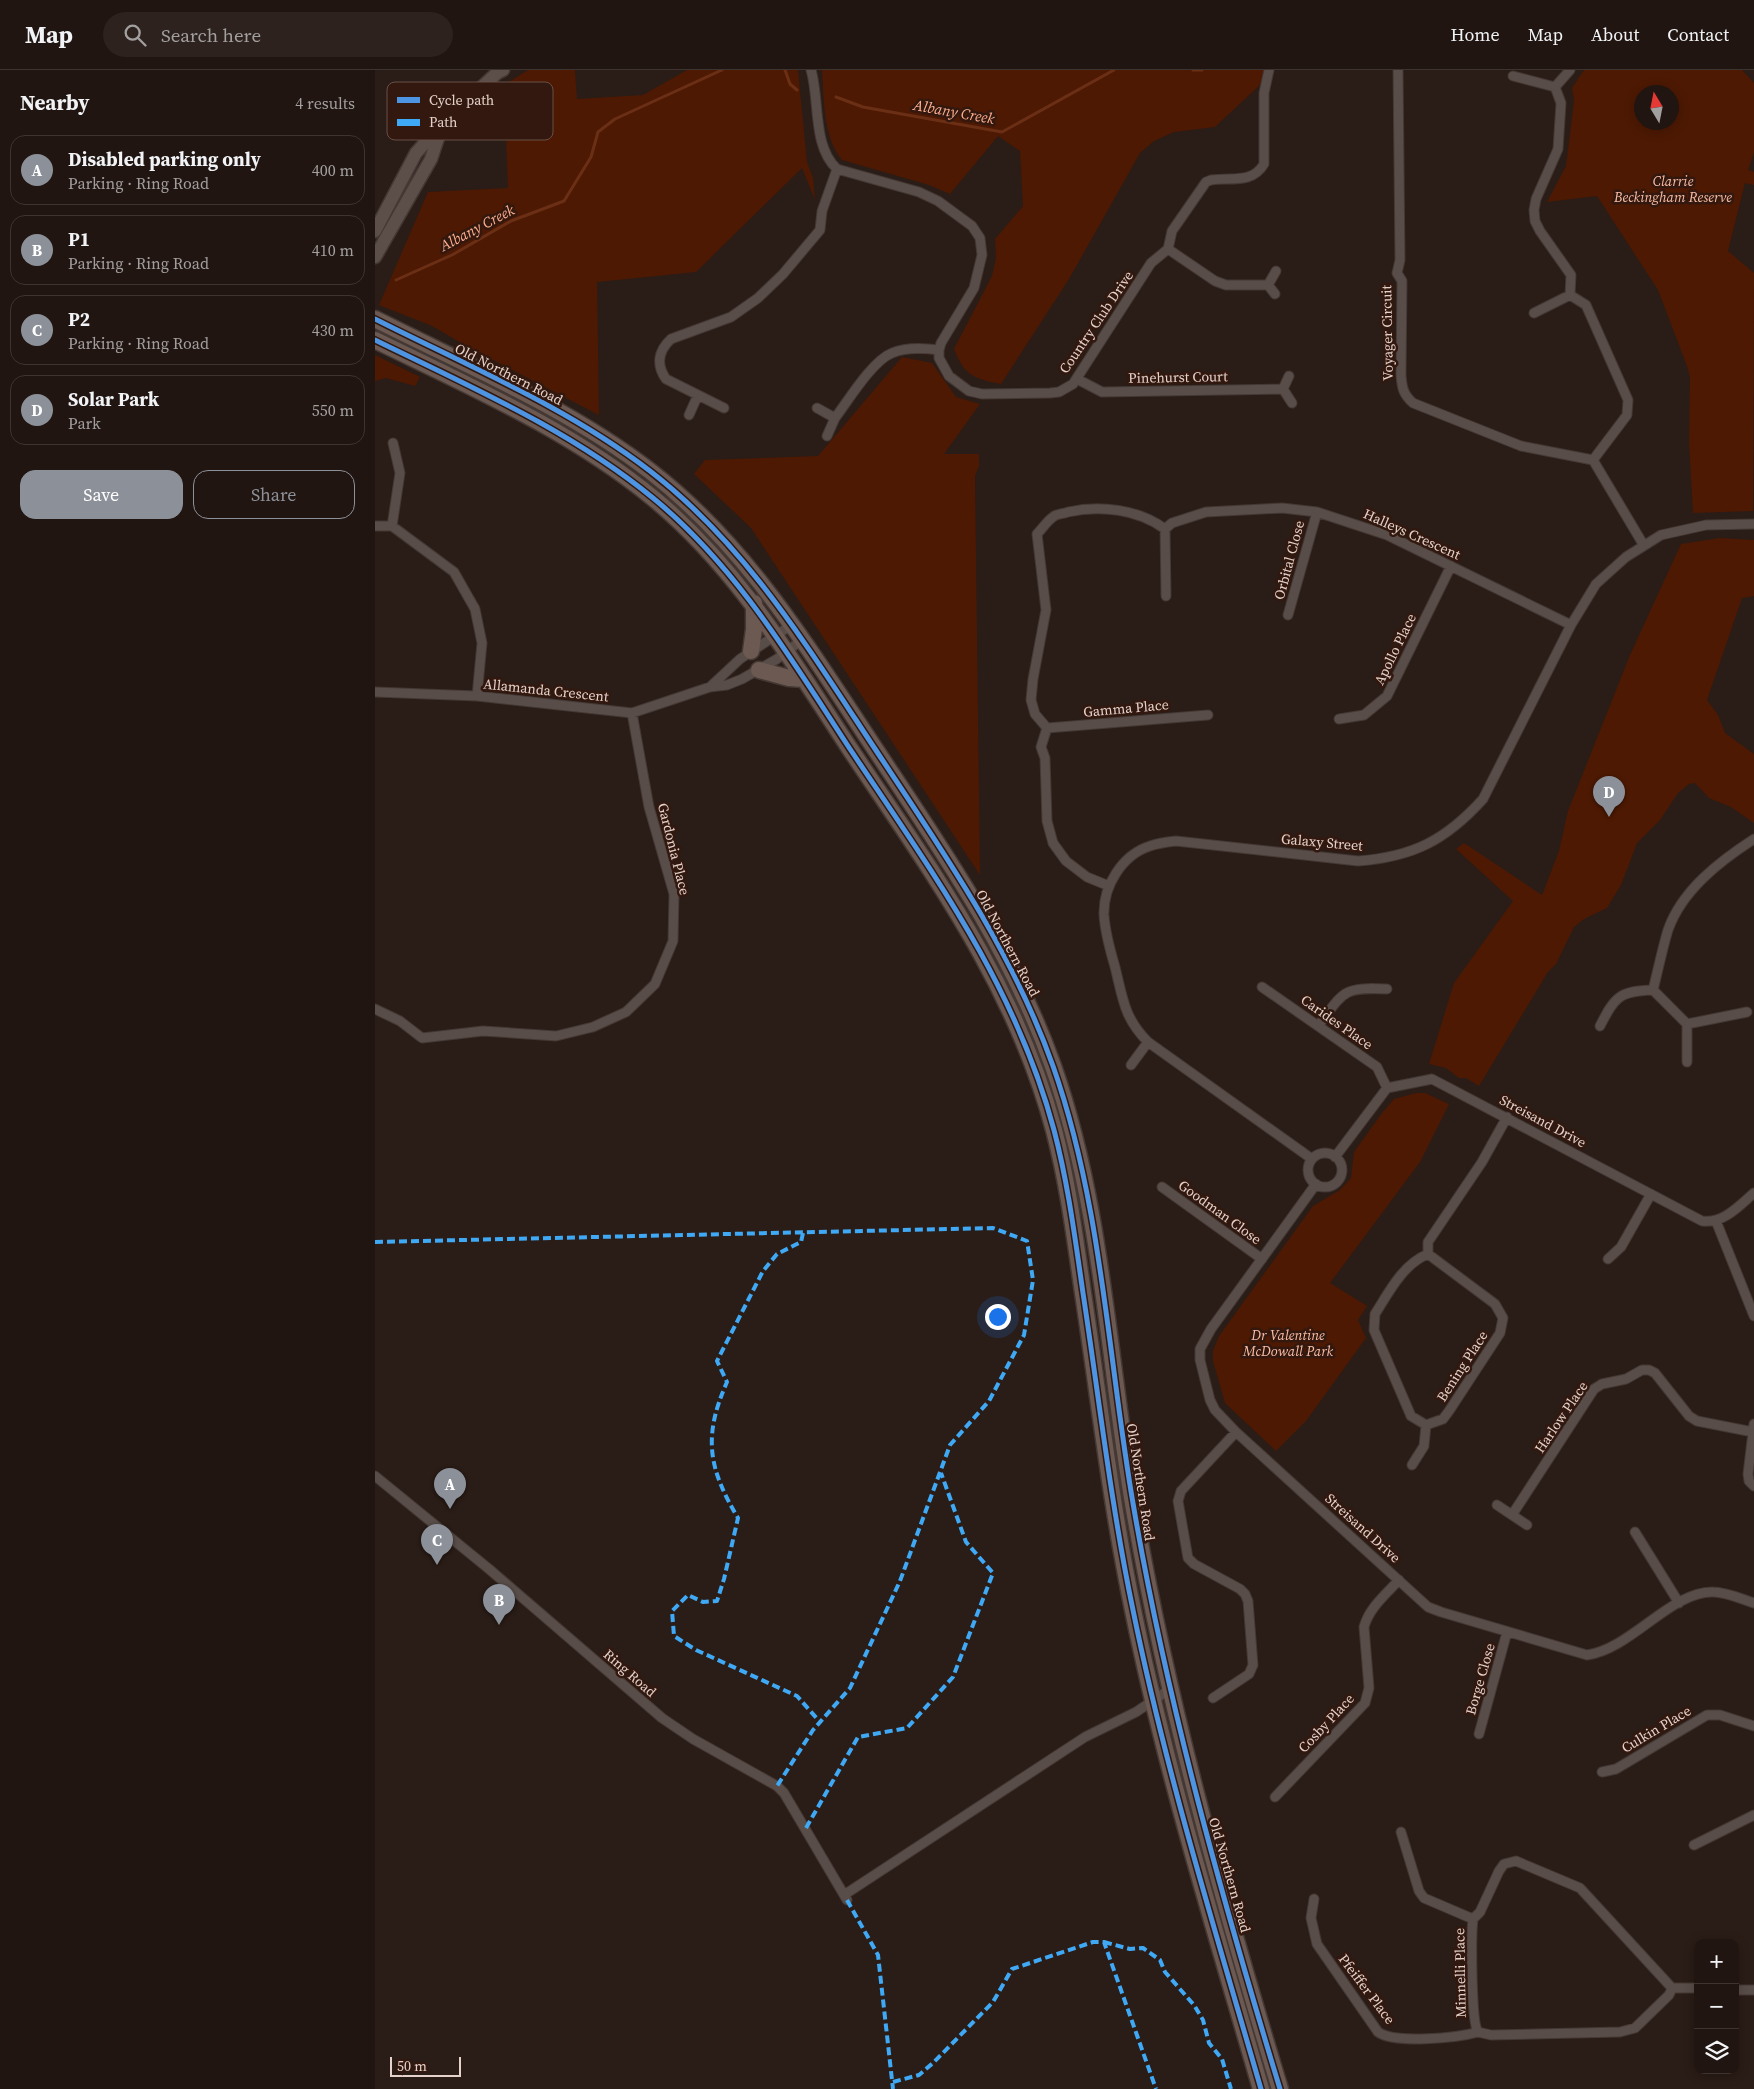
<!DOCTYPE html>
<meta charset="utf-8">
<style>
:root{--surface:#201510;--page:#2d221e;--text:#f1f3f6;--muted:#a29f9f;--line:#3d3430;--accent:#8c9099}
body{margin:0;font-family:"Source Serif 4",serif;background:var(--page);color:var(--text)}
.controls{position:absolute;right:15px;bottom:15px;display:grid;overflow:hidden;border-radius:10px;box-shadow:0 2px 12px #0003}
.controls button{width:45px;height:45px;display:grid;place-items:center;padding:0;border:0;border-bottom:1px solid var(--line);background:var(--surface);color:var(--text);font:25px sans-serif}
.compass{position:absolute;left:1259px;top:15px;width:45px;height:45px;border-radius:50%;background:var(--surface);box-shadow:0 2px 12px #0003;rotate:350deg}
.scale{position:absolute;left:15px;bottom:12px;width:71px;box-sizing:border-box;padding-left:5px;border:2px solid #e4d2cb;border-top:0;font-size:14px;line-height:18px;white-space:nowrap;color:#e4d2cb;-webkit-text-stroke:4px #32180e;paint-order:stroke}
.you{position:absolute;left:622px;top:1246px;width:18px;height:18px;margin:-12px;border:4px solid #fff;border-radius:50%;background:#1a73e8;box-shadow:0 0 0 8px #1a73e833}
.badge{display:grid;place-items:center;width:32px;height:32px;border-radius:50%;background:var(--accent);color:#fff;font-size:16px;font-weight:700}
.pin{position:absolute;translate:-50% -41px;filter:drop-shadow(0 1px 2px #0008)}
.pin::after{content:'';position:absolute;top:26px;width:18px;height:15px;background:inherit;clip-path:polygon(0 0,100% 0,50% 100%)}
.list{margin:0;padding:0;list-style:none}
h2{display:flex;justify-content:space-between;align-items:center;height:65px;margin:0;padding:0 20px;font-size:21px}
h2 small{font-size:16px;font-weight:400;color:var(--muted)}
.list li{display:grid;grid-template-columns:32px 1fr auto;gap:15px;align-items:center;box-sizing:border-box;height:70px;margin:0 10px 10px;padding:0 10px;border:1px solid var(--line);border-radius:15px}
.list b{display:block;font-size:19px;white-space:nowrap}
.list p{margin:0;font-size:16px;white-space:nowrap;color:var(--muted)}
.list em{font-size:16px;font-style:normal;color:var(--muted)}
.actions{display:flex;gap:10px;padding:15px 20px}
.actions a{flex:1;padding:11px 0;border:1px solid var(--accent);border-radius:15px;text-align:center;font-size:18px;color:var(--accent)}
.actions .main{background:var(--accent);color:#fff}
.icon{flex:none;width:28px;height:28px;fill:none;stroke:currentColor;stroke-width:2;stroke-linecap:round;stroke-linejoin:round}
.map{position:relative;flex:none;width:1379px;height:2019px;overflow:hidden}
header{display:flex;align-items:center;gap:30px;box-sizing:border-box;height:70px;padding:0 25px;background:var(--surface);border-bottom:1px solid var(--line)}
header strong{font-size:24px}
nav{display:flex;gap:28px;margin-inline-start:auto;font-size:18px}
.search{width:350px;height:45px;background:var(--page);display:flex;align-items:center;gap:12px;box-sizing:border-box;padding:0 18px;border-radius:28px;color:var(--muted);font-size:19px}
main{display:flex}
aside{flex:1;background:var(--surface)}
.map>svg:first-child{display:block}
.green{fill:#4d1903;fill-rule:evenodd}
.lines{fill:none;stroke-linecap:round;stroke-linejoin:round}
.stream{stroke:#6b2f15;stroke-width:3}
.street-casing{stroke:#443834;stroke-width:11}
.secondary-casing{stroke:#443834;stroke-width:15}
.highway-casing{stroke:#443834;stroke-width:19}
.street{stroke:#584d48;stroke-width:9}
.secondary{stroke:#5c4f4a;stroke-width:12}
.highway{stroke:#6b5952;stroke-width:16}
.quiet{stroke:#3fa9f5;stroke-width:4;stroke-dasharray:8 4;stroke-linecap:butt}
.cycleway-casing{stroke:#32180e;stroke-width:8}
.cycleway{stroke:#4d94e3;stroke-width:5}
.labels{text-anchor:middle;stroke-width:5;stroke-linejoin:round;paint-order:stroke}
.park-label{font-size:14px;font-style:italic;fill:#fabda6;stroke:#32180e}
.street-label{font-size:14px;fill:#e4d2cb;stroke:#32180e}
.water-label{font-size:15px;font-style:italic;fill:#feaf90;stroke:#32180e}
.key{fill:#32180e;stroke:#675047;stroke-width:1}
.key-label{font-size:14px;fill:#e4d2cb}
</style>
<header>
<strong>Map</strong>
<div class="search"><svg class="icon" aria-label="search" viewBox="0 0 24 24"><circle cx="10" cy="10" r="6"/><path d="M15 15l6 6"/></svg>Search here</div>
<nav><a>Home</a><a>Map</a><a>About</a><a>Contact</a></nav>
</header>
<main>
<aside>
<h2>Nearby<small>4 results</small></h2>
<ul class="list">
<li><span class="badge">A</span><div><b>Disabled parking only</b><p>Parking · Ring Road</p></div><em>400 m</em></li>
<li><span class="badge">B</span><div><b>P1</b><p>Parking · Ring Road</p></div><em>410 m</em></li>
<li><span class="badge">C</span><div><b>P2</b><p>Parking · Ring Road</p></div><em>430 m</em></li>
<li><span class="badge">D</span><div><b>Solar Park</b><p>Park</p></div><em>550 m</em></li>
</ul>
<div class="actions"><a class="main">Save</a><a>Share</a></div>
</aside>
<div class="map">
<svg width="1379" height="2019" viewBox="0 0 1379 2019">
<rect width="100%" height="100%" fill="#2a1c16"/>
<path class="green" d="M 153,0 L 200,0 L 202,29 L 268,25 L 312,0 L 423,0 L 432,92 L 438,108 L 440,130 L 427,98 L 321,202 L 222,212 L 224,345 L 93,277 L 57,256 L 4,235 L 53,122 L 133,118 L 129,15 Z
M 447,0 L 890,0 L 885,15 L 840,57 L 799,62 L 779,71 L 765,83 L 694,209 L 626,314 C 599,309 589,305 579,279 L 617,206 L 621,188 L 620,169 L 648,136 L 645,81 L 623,66 L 575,124 L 554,115 L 467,90 C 448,67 449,29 447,0 Z
M 1209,0 L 1367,0 L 1379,13 L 1379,82 L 1373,100 L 1379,102 L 1379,115 L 1370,113 L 1353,181 L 1379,203 L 1378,441 L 1318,443 L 1314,372 L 1315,307 L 1312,296 L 1283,220 L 1222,126 L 1172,132 L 1191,96 L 1199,31 L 1197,18 ZM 1266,22 L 1296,22 L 1296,52 L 1266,52 Z
M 0,285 L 45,307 L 40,316 L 11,308 L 0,311 Z
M 527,287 L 557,293 L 581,327 L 605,334 L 569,384 L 604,384 L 604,396 L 600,406 L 605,805 L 376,458 L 319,404 L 330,390 L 443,386 Z
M 1345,468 L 1379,470 L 1379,526 L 1367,528 L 1332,630 L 1343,645 L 1350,663 L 1379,684 L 1379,753 L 1356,737 L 1334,728 L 1320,713 L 1314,714 L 1303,723 L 1285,750 L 1262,773 L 1246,815 L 1232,838 L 1209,849 L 1199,857 L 1181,894 L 1173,902 L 1104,1016 L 1091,1008 L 1084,1008 L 1071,998 L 1054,994 L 1079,913 L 1138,831 L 1081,779 L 1089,773 L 1167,825 L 1184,781 L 1193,741 L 1255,585 L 1306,474 Z
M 1041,1023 L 1050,1023 L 1074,1034 L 1045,1092 L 955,1213 L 992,1236 L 983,1250 L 991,1268 L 931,1351 L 901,1381 L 850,1333 L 838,1291 L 838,1281 L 844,1266 L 938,1136 L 965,1120 L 976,1108 L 979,1082 L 1007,1043 L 1019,1029 Z"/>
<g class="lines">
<path class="stream" d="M 410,0 L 415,14 L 422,20
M 818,0 L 827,0
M 461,27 L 488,37 L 627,62 L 739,0
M 21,210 L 77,185 L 136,151 L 189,131 L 216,87 L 223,62 L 240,49 L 347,0"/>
<defs>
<path id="street" d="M 436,0 C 445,30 437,76 462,99 L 544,122 L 563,131 L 597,156 L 605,168 L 607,185 L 599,218 L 566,273 L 564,280 L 564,288 L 574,306 L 594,321 L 607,324 L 675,323 L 684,322 L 698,314 L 776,193 L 793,179 L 797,161 L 831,112 L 836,110 C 857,107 877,114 889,94 L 889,23 L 894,0
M 1023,0 L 1025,190 L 1022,203 L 1027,211 L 1026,305 C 1027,318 1028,324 1038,333 L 1146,376 L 1218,390
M 1195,0 L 1180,17 L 1186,33 L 1183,79 L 1161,129 L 1159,140 L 1160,151 L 1165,161 L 1196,205 L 1195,225 L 1211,235 L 1253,330 L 1252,345 L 1218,390
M 1138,6 L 1180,17
M 793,179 L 840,211 L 851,215 L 893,215
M 900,224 L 893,215 L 901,201
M 1159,243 L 1195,225
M 914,306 L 908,319 L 917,333
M 702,309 L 727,322 L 908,319
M 349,338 L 291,309 C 281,295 283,281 296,269 L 356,247 L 383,228 L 408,204 L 445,160 L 447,141 L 462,99
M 442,338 L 460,348 L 452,366
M 314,345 L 323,325
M 460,348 C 473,331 497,291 517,283 C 531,277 549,278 564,280
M 1218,390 L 1268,474
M 0,456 L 17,456 L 79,502 L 100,539 L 107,573 L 102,626
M 17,456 L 25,403 L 18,373
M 790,459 L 791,526
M 913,545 L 942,442
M 335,617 L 365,589 L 418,554
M 0,622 L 102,626 L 257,643 L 335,617 L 352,615 L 367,609 L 402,589 L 428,569
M 964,649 L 989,645 L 1012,626 L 1076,496
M 672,658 L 833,645
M 734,816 L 712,807 L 691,791 L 678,773 L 672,751 L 670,688 L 666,677 L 672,658 L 660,644 L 656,630 L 658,609 L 671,540 L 662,464 C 667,459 672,451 678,447 C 681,444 688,444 693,442 C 725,435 763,439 790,459 L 797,453 L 831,442 L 907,438 L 942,442 L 1012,465 L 1196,555
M 887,917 L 1002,997 L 1012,1018
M 1278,920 C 1283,900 1287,880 1293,860 C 1307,820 1345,791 1379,769
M 1278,920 L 1312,954 L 1312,992
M 0,939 L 25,951 L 47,968 L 108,961 L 181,966 L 218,957 L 251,942 L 280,914 L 298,871 L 299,824 L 274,737 L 257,643
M 1312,954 L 1372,942
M 944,955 C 969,921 968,917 1012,919
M 1225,956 C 1240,927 1244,921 1278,920
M 756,995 L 773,972
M933 1100a17 17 0 1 1 34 0a17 17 0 1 1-34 0Z
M 960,1087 L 1012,1018 L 1057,1009 L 1327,1151 C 1348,1154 1364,1136 1379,1123
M 937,1089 L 773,972 C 749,948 748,929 740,897 C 735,880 730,862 729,845 C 728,816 747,785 775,776 C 783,773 792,772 801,771 L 983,791 C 1038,787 1071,770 1108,729 L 1196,555 L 1221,514 L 1251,487 L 1286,465 L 1331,455 L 1379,454
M 941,1114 L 836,1259 L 825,1279 L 825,1290 L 835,1330 L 840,1340 L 861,1362 L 1053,1537 L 1066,1542 L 1212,1585 C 1256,1579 1296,1521 1338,1522 C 1352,1522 1366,1529 1379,1533
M 787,1117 L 887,1189
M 1341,1151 L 1379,1246
M 1053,1184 L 1120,1234 L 1128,1248 L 1125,1263 L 1074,1341 L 1068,1349 L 1051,1355 L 1036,1346 L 999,1260 L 1000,1244 C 1014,1222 1028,1194 1053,1184 L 1053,1172 L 1107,1092 L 1132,1047
M 1233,1189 L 1246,1177 L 1276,1124
M 1379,1354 L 1373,1404 L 1374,1411 L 1379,1416
M 1037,1395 L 1049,1376 L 1051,1355
M 0,1406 L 114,1499 L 287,1648 L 318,1669 L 402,1716 L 409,1723 L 472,1830
M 1122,1435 L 1152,1455
M 1137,1445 L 1219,1319 L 1227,1314 L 1251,1309 L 1267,1300 L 1274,1300 L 1280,1303 L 1314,1346 L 1322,1351 L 1378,1362
M 1260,1462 L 1304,1533
M 838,1628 L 874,1604 L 878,1595 L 873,1531 L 870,1524 L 865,1519 L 819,1494 L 813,1488 L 803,1431 L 806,1421 L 861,1362
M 1104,1664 L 1132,1562
M 1227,1702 L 1241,1699 L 1332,1645 L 1345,1645 L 1379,1656
M 900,1727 L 990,1633 L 994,1618 L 989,1557 C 994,1538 1011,1524 1024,1510
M 1026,1762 L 1044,1821 L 1049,1828 L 1098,1849
M 1319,1775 L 1379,1745
M 1141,1791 L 1205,1818 L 1297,1918 L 1294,1925 L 1260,1958 L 1245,1962 L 1116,1965 L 1103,1962 C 1096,1952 1096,1865 1098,1849 L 1105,1842 L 1124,1801 L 1129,1794 Z
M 469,1825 L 710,1667 L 761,1642 L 795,1619
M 939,1829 L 936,1848 L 942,1874 L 1003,1962 C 1019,1974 1082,1968 1103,1962
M 1297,1918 L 1323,1918
M 1360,1920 L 1379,1920"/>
<path id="secondary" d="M 0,161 L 41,83 L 67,54 L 122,3 L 128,0
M 0,187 L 56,89 L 66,59"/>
<path id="highway" d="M 0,249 C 93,296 192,337 275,401 C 363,469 421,559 481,650 C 554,762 633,869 678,996 C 728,1138 733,1292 759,1439 C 793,1636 847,1828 905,2019
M 0,270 C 96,317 195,360 278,428 C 362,497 416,589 475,679 C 557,802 640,914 679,1060 C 693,1113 700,1168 708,1223 C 724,1328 736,1435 758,1540 C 791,1702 840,1860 886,2019
M 376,581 L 379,559 L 379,533
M 384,600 L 414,608 L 429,609"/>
</defs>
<use href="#street" class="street-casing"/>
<use href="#secondary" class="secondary-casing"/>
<use href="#highway" class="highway-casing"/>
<use href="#street" class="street"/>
<use href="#secondary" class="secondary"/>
<use href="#highway" class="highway"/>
<path class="quiet" d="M 428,1163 L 426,1172 L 402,1184 L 388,1201 L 342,1291 L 352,1312 C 328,1366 333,1398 363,1448 L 349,1509 L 342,1531 L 328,1532 L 313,1525 L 297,1541 L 299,1566 L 321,1580 L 422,1626 L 445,1652
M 0,1172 L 618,1158 L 652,1171 L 658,1210 L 649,1265 L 614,1331 L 575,1375 L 525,1511 L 475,1618 L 438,1660 L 402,1716
M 431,1758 L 483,1667 L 532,1658 L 578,1607 L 618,1503 L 591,1472 L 566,1403
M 472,1830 L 503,1885 L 518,2019
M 729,1872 L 755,1879 L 768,1878 L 785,1890 L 790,1902 L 819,1935 L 828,1950 L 834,1973 L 847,1989 L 856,2019
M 518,2012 L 544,2005 L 558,1993 L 618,1932 L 637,1899 L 718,1872 L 729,1872 L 781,2019"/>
<defs>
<path id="cycleway" d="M 0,249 C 93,296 192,337 275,401 C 363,469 421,559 481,650 C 554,762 633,869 678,996 C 728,1138 733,1292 759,1439 C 793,1636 847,1828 905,2019
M 0,270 C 96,317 195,360 278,428 C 362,497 416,589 475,679 C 557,802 640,914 679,1060 C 693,1113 700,1168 708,1223 C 724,1328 736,1435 758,1540 C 791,1702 840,1860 886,2019"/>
</defs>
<use href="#cycleway" class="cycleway-casing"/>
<use href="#cycleway" class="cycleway"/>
</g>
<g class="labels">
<g class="park-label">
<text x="1298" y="116">Clarrie<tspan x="1298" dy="16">Beckingham Reserve</tspan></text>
<text x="913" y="1270">Dr Valentine<tspan x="913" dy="16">McDowall Park</tspan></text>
</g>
<g class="street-label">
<text transform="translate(721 252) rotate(-56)" y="5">Country Club Drive</text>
<text transform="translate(1012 263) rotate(-91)" y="5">Voyager Circuit</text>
<text transform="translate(134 304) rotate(27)" y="5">Old Northern Road</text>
<text transform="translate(803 307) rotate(-1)" y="5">Pinehurst Court</text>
<text transform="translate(1037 464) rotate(24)" y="5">Halleys Crescent</text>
<text transform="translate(914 490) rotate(-75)" y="5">Orbital Close</text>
<text transform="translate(1020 579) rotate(-64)" y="5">Apollo Place</text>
<text transform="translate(171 620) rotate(6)" y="5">Allamanda Crescent</text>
<text transform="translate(751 638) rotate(-5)" y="5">Gamma Place</text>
<text transform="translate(947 772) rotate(5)" y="5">Galaxy Street</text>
<text transform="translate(299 779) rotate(76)" y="5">Gardonia Place</text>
<text transform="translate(633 873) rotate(62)" y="5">Old Northern Road</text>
<text transform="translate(962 952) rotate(35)" y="5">Carides Place</text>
<text transform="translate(1168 1051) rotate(28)" y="5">Streisand Drive</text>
<text transform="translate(845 1142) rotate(36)" y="5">Goodman Close</text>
<text transform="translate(1087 1296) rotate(-57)" y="5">Bening Place</text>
<text transform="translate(1186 1347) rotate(-56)" y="5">Harlow Place</text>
<text transform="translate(766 1412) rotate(81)" y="5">Old Northern Road</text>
<text transform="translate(988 1458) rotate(42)" y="5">Streisand Drive</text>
<text transform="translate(255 1603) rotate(41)" y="5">Ring Road</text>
<text transform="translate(1105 1609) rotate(-74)" y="5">Borge Close</text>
<text transform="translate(951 1653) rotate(-47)" y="5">Cosby Place</text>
<text transform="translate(1281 1659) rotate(-31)" y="5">Culkin Place</text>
<text transform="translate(855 1805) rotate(74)" y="5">Old Northern Road</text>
<text transform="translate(1085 1903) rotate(-91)" y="5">Minnelli Place</text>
<text transform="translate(992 1919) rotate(53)" y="5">Pfeiffer Place</text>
</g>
<g class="water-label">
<text transform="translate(579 42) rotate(10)" y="5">Albany Creek</text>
<text transform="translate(102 158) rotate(-28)" y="5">Albany Creek</text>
</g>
</g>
<rect x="12" y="12" width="166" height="58" rx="8" class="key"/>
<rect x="22" y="27" width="23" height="6" fill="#4d94e3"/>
<rect x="22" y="49" width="23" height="7" fill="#3fa9f5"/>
<g class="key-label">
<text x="54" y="35">Cycle path</text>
<text x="54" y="57">Path</text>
</g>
</svg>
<div class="controls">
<button>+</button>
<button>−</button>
<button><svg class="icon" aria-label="layers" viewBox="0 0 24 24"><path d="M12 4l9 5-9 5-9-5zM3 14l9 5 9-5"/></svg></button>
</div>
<svg class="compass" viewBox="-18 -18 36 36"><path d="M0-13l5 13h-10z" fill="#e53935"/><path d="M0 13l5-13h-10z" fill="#a29f9f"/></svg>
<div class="scale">50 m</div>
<div class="you"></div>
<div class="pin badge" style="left:75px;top:1439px">A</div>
<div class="pin badge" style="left:124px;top:1555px">B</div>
<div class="pin badge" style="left:62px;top:1495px">C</div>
<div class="pin badge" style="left:1234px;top:747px">D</div>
</div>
</main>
